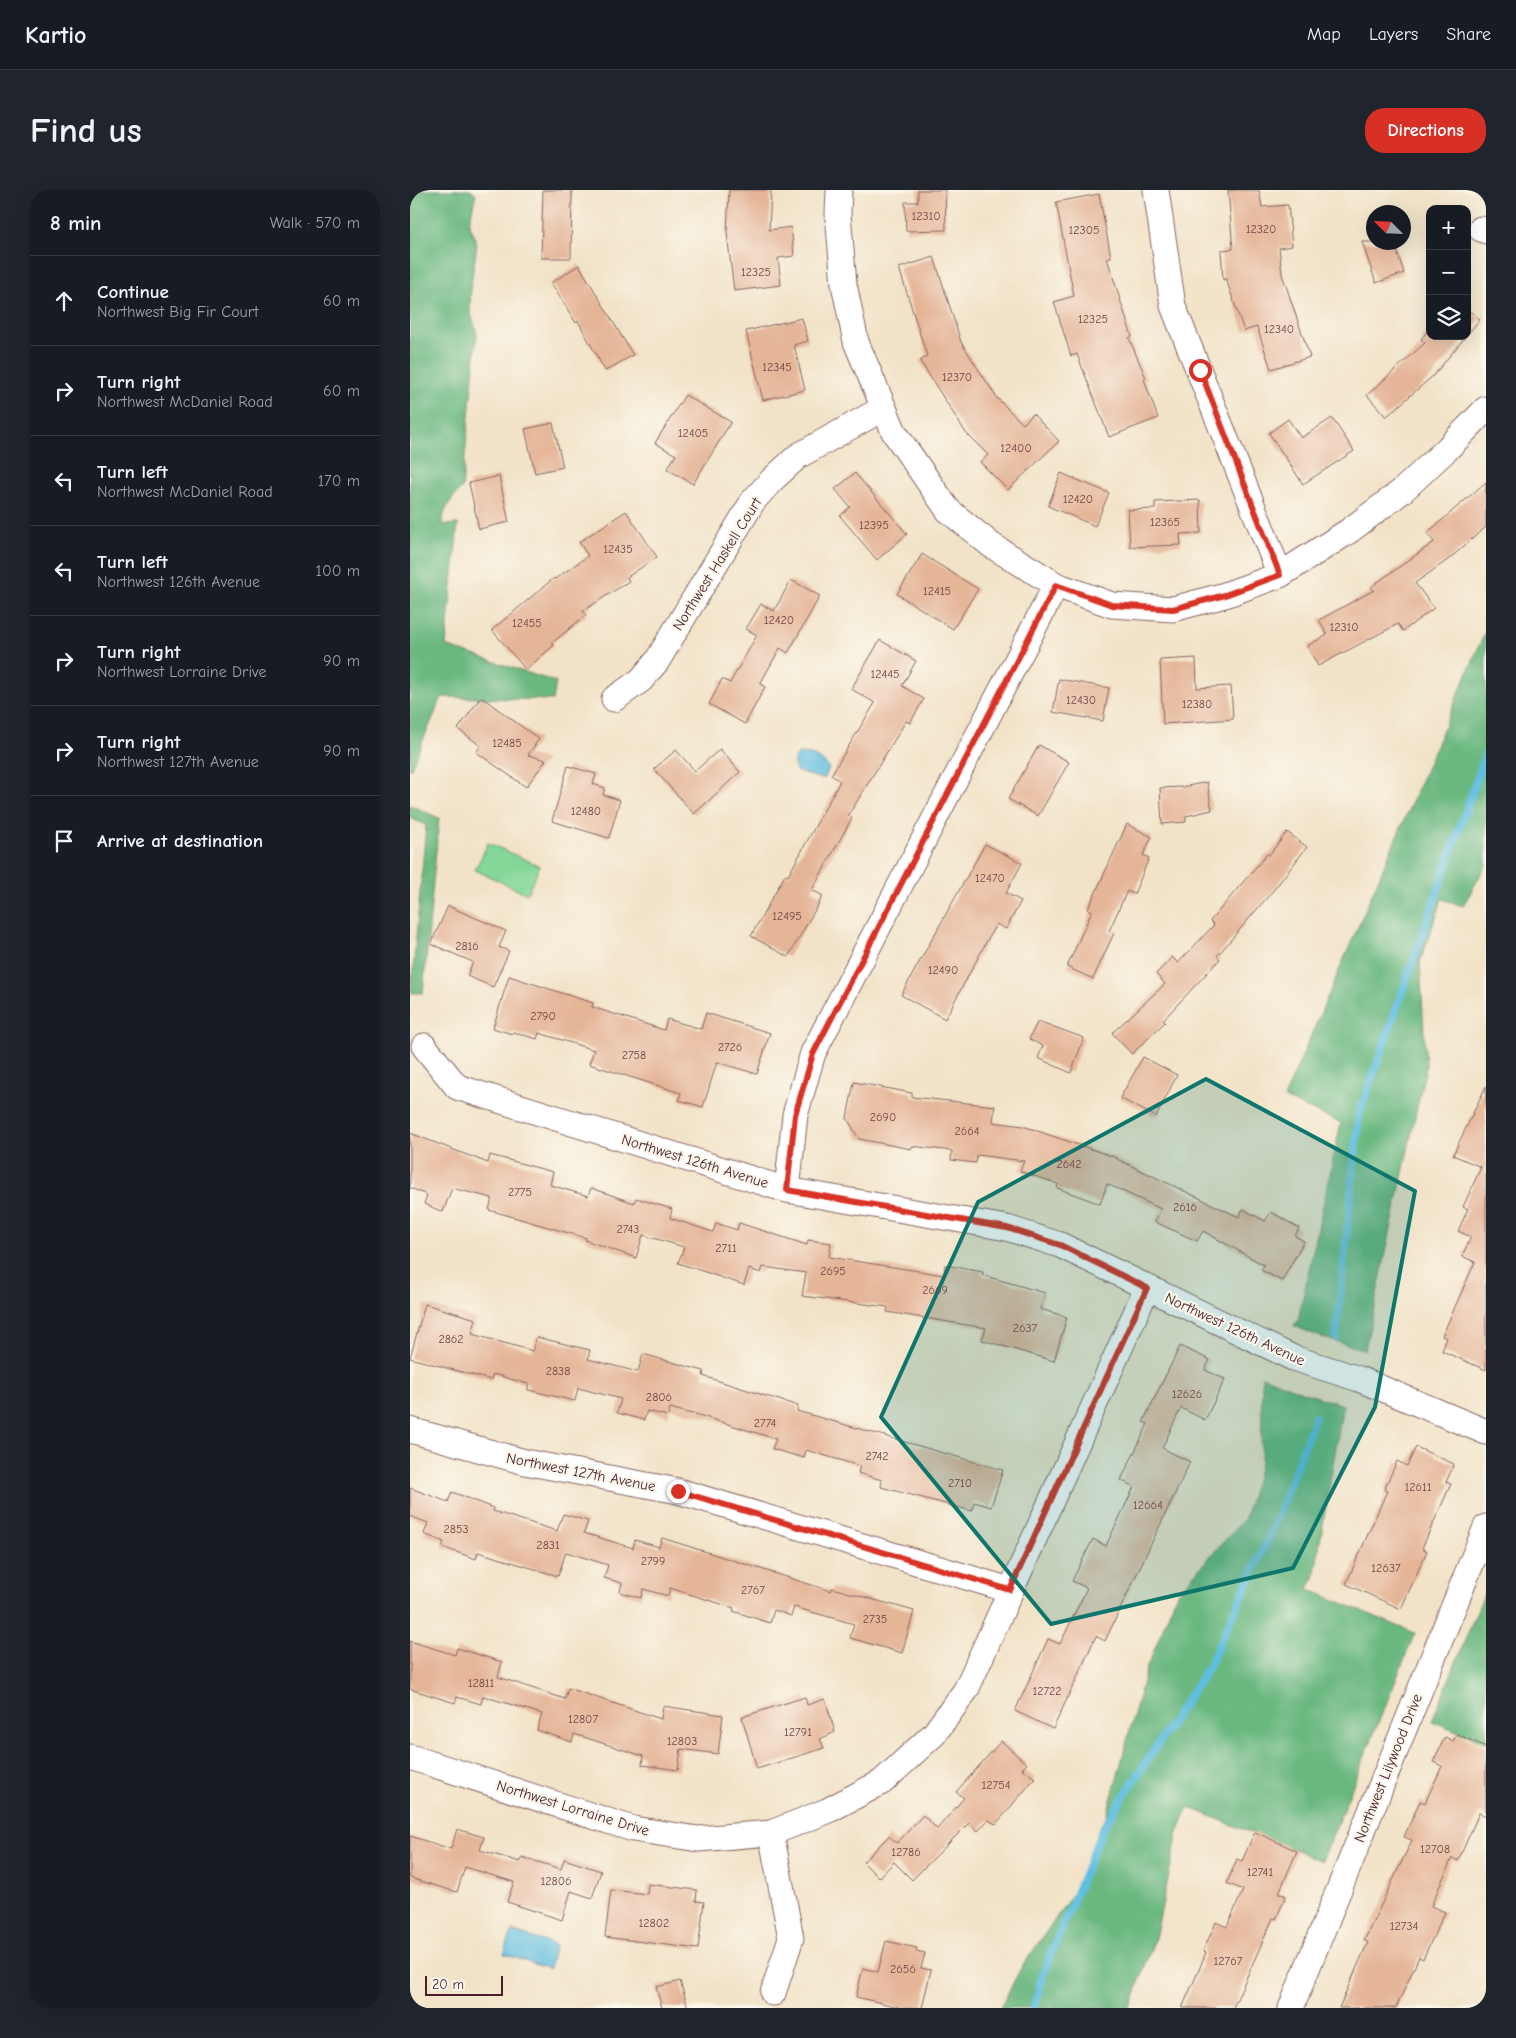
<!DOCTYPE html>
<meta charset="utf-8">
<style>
:root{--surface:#171b24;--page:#20242c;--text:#f1f3f6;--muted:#9ea1a6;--line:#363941;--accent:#d93025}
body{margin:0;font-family:"Comic Neue",sans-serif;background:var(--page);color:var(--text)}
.controls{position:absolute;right:15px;top:15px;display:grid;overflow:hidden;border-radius:10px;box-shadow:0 5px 20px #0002}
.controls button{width:45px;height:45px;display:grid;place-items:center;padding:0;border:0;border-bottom:1px solid var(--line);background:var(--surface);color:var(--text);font:25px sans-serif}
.compass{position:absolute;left:956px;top:15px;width:45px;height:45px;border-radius:50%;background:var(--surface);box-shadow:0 5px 20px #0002;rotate:294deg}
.scale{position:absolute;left:15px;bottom:12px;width:78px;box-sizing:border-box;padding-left:5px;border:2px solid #4a1f2b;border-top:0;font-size:14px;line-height:18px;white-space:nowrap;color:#4a1f2b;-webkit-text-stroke:4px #fbf7ec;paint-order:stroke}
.stop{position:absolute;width:15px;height:15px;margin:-11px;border:4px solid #d93025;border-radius:50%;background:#fff}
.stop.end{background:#d93025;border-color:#fff;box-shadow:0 1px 5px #0008}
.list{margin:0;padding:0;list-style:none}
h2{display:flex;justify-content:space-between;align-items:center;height:65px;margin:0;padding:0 20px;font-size:21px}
h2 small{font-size:16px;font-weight:400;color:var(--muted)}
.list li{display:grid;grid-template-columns:32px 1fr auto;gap:15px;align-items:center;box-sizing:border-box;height:90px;padding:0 20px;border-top:1px solid var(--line)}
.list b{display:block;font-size:19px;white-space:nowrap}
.list p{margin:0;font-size:16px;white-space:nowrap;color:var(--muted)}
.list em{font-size:16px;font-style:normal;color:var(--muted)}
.icon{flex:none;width:28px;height:28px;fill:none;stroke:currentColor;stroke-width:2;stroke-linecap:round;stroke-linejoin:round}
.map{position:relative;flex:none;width:1076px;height:1818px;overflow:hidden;border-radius:20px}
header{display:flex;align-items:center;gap:30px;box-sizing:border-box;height:70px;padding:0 25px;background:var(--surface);border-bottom:1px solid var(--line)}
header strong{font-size:24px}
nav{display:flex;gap:28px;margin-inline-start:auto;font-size:18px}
.intro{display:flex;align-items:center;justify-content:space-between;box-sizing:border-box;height:120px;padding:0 30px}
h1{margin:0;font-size:35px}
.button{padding:12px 22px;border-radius:20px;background:var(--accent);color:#fff;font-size:18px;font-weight:700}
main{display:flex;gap:30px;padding:0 30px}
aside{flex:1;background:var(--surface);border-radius:20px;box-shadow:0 5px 20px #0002}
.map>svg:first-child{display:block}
.green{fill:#83d798;stroke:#667b62}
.forest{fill:#6ab880;stroke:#5a6c56}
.water{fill:#61bedf;stroke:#566e85}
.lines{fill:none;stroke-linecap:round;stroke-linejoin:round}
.stream{stroke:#61bedf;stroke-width:8}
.building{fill:#e5b598}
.minor-casing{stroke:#856462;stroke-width:27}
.minor{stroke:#fff;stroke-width:25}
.route{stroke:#d93025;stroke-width:6}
.marked{fill:#0f766e;fill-opacity:0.2;stroke:#0f766e;stroke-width:4;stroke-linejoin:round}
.labels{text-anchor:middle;stroke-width:4.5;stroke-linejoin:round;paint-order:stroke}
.number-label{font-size:12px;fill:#714446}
.street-label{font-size:15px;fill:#4a1f2b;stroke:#fbf7ec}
</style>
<header>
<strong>Kartio</strong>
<nav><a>Map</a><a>Layers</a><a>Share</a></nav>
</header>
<div class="intro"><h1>Find us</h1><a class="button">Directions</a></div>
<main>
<aside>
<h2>8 min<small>Walk · 570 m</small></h2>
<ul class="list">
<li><svg class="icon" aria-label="ahead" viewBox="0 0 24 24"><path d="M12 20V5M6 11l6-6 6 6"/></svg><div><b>Continue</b><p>Northwest Big Fir Court</p></div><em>60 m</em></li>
<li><svg class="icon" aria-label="right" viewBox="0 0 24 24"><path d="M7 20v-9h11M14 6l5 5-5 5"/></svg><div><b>Turn right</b><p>Northwest McDaniel Road</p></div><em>60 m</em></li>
<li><svg class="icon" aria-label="left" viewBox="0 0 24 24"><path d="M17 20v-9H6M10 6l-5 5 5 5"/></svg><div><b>Turn left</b><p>Northwest McDaniel Road</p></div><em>170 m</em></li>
<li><svg class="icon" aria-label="left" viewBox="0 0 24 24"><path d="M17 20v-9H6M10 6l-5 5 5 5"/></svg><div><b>Turn left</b><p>Northwest 126th Avenue</p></div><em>100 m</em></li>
<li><svg class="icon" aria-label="right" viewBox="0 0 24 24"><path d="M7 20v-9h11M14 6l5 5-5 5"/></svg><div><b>Turn right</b><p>Northwest Lorraine Drive</p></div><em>90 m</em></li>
<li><svg class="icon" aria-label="right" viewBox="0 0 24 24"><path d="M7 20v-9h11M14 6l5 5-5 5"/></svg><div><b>Turn right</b><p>Northwest 127th Avenue</p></div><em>90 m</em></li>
<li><svg class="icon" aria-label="arrive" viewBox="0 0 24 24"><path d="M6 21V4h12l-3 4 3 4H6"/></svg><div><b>Arrive at destination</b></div></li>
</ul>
</aside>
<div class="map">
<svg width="1076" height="1818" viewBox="0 0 1076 1818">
<rect width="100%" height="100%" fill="#fbf7ec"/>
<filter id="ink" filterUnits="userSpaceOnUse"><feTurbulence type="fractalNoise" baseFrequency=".02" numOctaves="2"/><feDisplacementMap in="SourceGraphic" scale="10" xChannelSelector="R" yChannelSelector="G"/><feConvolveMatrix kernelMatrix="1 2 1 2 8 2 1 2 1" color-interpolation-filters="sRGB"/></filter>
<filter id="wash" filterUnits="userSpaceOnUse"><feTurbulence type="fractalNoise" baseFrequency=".0096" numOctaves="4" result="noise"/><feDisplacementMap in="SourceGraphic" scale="20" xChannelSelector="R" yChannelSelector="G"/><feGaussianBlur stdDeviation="1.12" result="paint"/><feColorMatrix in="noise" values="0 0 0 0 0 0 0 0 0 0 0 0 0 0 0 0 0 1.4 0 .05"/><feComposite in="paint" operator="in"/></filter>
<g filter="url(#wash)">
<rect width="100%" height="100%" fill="#f2e3c8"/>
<path class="green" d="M 78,653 L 130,676 L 117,704 L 65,680 Z"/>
<path class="forest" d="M 0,0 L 60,0 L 66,4 L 59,33 L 67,54 L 61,94 L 60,120 L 67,144 L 52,298 C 41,309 32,320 33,335 L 48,334 L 36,456 L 146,492 L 143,510 L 32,507 L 0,580 Z
M 1076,440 L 1076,675 L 1053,716 L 1032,709 L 1010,772 L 1016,876 L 955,1160 L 911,1147 L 884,1136 L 888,1130 L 931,933 L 874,908 Z
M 0,615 L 29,628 L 13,803 L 1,803 L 16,635 L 0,628 Z
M 852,1186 L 892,1202 L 933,1215 L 904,1388 L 898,1399 L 1005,1443 L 912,1671 L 778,1617 L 768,1643 L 745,1748 L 720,1818 L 590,1818 L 611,1778 L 666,1699 L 697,1625 L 736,1480 L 767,1403 L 835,1328 L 851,1272 Z
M 1076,1399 L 1076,1553 L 1022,1531 Z"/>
<path class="water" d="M 389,564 C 401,563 412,568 419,578 L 415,588 C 408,590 397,583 387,582 C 383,575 382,569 389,564 Z
M 102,1741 L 145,1755 L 139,1779 L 94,1764 Z"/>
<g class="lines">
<path class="stream" d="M 926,1147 L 949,925 L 1076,563
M 624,1818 L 632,1786 L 693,1638 L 799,1476 L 861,1343 L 905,1227"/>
</g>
<g id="blocks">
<path class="building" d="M 133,0 L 162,0 L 161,68 L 131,68 Z
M 319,0 L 361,0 L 359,40 L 381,37 L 384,66 L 368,68 L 371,95 L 324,101 L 317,43 Z
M 508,0 L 535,0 L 536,40 L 496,41 L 495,12 L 508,12 Z
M 818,0 L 849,0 L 852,17 L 878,15 L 882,56 L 869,58 L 872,84 L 900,167 L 861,179 L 847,137 L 834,141 L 816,89 L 813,90 L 811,60 L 823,59 Z
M 689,4 L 701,67 L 697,68 L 722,147 L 719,148 L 736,188 L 734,189 L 748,228 L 699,247 L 667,164 L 661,166 L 644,112 L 664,106 L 646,12 Z
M 952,52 L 984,52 L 994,83 L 966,93 Z
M 524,67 L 551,152 L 587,208 L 613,234 L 623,224 L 649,251 L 598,300 L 570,272 L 578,265 L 556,243 L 510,171 L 517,166 L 489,78 Z
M 169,75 L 223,165 L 195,181 L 168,131 L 166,133 L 141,93 Z
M 1057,119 L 1070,129 L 1057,145 Z
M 392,128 L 398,151 L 384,155 L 395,200 L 353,210 L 336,141 Z
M 1020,138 L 1020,146 L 1056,146 L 1024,185 L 976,227 L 957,205 L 1015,153 L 1011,149 Z
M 275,205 L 321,232 L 283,294 L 257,279 L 266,265 L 245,253 Z
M 922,228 L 944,261 L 893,294 L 859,243 L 878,229 L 891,248 Z
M 143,233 L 153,277 L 125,283 L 115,239 Z
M 445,283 L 497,344 L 467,370 L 430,326 L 440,317 L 425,299 Z
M 651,283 L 699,303 L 685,336 L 638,316 Z
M 89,286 L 99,332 L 69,339 L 59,293 Z
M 1076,292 L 1076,337 L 1039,369 L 1005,393 L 1024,418 L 993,441 L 988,434 L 908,476 L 897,456 L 917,445 L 909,430 L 964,400 L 961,397 L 1024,352 L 1017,343 Z
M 790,310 L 791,343 L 770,344 L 771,355 L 720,357 L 718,320 L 745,319 L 745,312 Z
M 216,321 L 247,367 L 217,387 L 219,391 L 173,421 L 176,425 L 142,453 L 144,455 L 116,480 L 82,440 L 144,388 L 145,389 L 178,366 L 169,352 Z
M 512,364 L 568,399 L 543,439 L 487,404 Z
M 381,390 L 410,406 L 378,463 L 370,458 L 350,494 L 355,497 L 335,534 L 299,514 L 312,489 L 320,493 L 347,445 L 336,439 L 351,414 L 364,421 Z
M 470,450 L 506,471 L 492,496 L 514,509 L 500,533 L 496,531 L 438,626 L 442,628 L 402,700 L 413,706 L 378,767 L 341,746 L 375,685 L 378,686 L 430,591 L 421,585 L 465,513 L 441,499 Z
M 786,468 L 787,498 L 821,496 L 823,529 L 753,534 L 750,470 Z
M 649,489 L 699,498 L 693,531 L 643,522 Z
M 71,507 L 129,549 L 118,565 L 136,570 L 116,597 L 66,562 L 71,556 L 48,539 Z
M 629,555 L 659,572 L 628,626 L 598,609 Z
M 310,559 L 330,582 L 284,624 L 244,579 L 266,560 L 285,581 Z
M 158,576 L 186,584 L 183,594 L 195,598 L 193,605 L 210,610 L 199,648 L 142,631 Z
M 797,592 L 802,620 L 776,626 L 776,632 L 752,634 L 750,598 L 773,597 Z
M 717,634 L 742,647 L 733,665 L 739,668 L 724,704 L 717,701 L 699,741 L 704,743 L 683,789 L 657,777 L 682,721 L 678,719 Z
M 877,642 L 897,657 L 866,697 L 807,766 L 810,769 L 753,830 L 755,832 L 722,864 L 702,843 L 755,794 L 746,784 L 762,767 L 768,773 L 804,735 L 800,731 L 857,664 L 859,665 Z
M 575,654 L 612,673 L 596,703 L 611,711 L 596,739 L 586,734 L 535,829 L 491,805 Z
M 38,716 L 96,741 L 89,757 L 99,761 L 83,797 L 57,786 L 63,772 L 21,754 Z
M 99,786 L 183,813 L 182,817 L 254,840 L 257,829 L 291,839 L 296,823 L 360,843 L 347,884 L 307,872 L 293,917 L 269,910 L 271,903 L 179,874 L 184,860 L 129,843 L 127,849 L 103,842 L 102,844 L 83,838 Z
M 628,831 L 674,848 L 661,883 L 628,868 L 633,856 L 619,849 Z
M 733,867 L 767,885 L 746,927 L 710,908 Z
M 444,892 L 502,903 L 502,907 L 585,916 L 583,932 L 613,936 L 707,968 L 707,969 L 829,1027 L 833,1019 L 855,1031 L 861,1022 L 889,1038 L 885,1046 L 894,1051 L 872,1091 L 851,1080 L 854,1075 L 793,1041 L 787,1051 L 745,1032 L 751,1019 L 697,994 L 690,1014 L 647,998 L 648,994 L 610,981 L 614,971 L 567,965 L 566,973 L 541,970 L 542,961 L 502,956 L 501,959 L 449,949 L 437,928 Z
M 1076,896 L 1076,1180 L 1032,1161 L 1037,1148 L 1032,1146 L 1065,1072 L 1052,1066 L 1061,1047 L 1048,1041 L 1058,1019 L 1053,1017 L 1071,977 L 1043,965 Z
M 0,943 L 78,973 L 80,965 L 143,982 L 140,995 L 178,1006 L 181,998 L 224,1013 L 226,1008 L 262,1019 L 260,1028 L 303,1042 L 306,1033 L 327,1040 L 329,1033 L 397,1055 L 398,1050 L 421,1053 L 419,1067 L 534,1085 L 535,1075 L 573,1082 L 572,1085 L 635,1103 L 630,1119 L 657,1127 L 644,1171 L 572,1150 L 576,1138 L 477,1122 L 478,1117 L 392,1106 L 396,1083 L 353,1077 L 351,1083 L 339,1079 L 334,1095 L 268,1073 L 274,1057 L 233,1045 L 226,1068 L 175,1050 L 176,1048 L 79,1020 L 82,1008 L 42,998 L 33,1022 L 14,1014 L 17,1005 L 0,998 Z
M 15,1114 L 66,1129 L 62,1144 L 123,1161 L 126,1147 L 180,1160 L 178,1169 L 228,1182 L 233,1164 L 294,1181 L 293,1186 L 388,1216 L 387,1221 L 593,1280 L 581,1317 L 564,1312 L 562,1321 L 471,1297 L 472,1290 L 448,1283 L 450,1276 L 396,1260 L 394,1268 L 362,1259 L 366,1249 L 282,1223 L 282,1224 L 260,1218 L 258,1226 L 237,1221 L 234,1230 L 207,1223 L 211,1209 L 168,1198 L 165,1211 L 118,1200 L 118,1194 L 83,1184 L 81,1190 L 0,1168 Z
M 770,1156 L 800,1170 L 795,1180 L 815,1189 L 795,1230 L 771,1218 L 752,1258 L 780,1272 L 695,1451 L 686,1446 L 643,1539 L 605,1521 L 638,1449 L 650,1454 L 677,1398 L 662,1391 L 683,1349 L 696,1356 L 724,1297 L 711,1290 L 738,1234 L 733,1232 Z
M 1006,1257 L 1044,1274 L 1036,1292 L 1041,1294 L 1012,1358 L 1017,1361 L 991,1419 L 936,1394 L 977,1301 L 974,1300 L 987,1271 L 997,1276 Z
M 0,1298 L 38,1312 L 42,1302 L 84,1318 L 83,1321 L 147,1341 L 153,1324 L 178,1331 L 174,1343 L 223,1358 L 225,1350 L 249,1357 L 252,1348 L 421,1401 L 422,1398 L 504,1421 L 492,1463 L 440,1448 L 444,1434 L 384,1417 L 381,1426 L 364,1420 L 360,1433 L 323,1421 L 324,1418 L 260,1398 L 258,1406 L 233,1399 L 231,1408 L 210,1402 L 212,1393 L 194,1388 L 198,1375 L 156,1362 L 148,1386 L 68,1362 L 66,1369 L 32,1357 L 34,1352 L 14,1344 L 18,1333 L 0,1326 Z
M 0,1451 L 45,1465 L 47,1458 L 92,1472 L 88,1487 L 155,1509 L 158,1498 L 251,1529 L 253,1516 L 313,1525 L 308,1564 L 271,1559 L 268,1580 L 232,1575 L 233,1566 L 164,1544 L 162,1552 L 127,1540 L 132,1524 L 73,1506 L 71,1514 L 47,1507 L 45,1513 L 0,1499 Z
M 395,1507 L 397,1515 L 415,1509 L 425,1542 L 410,1549 L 414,1558 L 347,1579 L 332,1527 Z
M 1047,1544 L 1076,1557 L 1076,1626 L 1069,1623 L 1048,1671 L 1042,1668 L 1021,1716 L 1035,1722 L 1013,1769 L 1009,1767 L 986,1818 L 929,1818 L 958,1752 L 954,1751 L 1002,1650 L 994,1647 L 1010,1611 L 1015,1613 L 1032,1576 L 1023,1572 L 1035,1547 L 1043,1551 Z
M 591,1551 L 617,1574 L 612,1579 L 625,1588 L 586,1634 L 578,1630 L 568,1641 L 559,1633 L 502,1690 L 484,1672 L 469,1688 L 453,1672 L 479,1646 L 487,1653 L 513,1625 L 527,1639 L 554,1608 L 546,1602 Z
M 47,1639 L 74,1647 L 70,1660 L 110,1672 L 112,1667 L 151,1679 L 154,1669 L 191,1681 L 182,1708 L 161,1701 L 152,1730 L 97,1712 L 104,1692 L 55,1677 L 47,1702 L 0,1688 L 0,1646 L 41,1659 Z
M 845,1642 L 887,1661 L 869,1703 L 876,1706 L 866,1729 L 863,1728 L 823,1818 L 772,1818 L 789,1780 L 796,1762 L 793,1761 L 806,1732 L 817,1737 L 833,1700 L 817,1693 L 827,1669 L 832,1671 Z
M 238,1694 L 287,1700 L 286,1711 L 294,1712 L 288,1759 L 195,1747 L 201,1700 L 237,1704 Z
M 476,1751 L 507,1758 L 506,1761 L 515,1763 L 511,1778 L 521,1780 L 512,1818 L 493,1818 L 446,1807 L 453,1778 L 468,1782 Z
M 270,1791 L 278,1818 L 252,1818 L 246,1797 Z"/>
</g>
</g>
<g filter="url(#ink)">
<use href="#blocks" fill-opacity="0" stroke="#856462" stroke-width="1"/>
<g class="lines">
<defs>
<path id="minor" d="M 429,0 L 428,24 L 434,94 L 446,152 L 484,242 L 538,320 L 581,355 L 646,395 L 702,415 L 763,419 L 815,405 L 870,385 L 939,341 L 992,301 L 1037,259 L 1076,219
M 746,0 L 763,116 L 870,385
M 1071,39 L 1076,41
M 204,509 L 231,490 L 247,471 L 343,311 L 362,290 L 388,266 L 472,219
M 14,856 L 47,897 L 377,1000 L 597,1038 L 650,1055 L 883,1168 L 949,1189 L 1076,1242
M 377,1000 L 385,925 L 403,863 L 646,395
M 0,1240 L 115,1272 L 268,1301 L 600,1400
M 0,1567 L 223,1639 L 288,1649 L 361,1643 L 417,1621 L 472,1592 L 524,1544 L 556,1500 L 737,1098
M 361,1643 L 381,1748 L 363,1803
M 881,1818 L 1076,1337"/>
</defs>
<use href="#minor" class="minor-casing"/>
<use href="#minor" class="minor"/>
</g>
</g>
<g class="lines" filter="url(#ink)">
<path class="route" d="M 268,1301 L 600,1400 L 737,1098 L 650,1055 L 597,1038 L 377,1000 L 385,925 L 403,864 L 646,395 L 702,415 L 763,419 L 815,405 L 870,385 L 790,180"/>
</g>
<path class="marked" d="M 796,889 L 1005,1001 L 965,1217 L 883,1378 L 641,1434 L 471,1227 L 568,1012 Z"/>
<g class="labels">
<g class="number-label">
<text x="516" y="30">12310</text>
<text x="851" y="43">12320</text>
<text x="674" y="44">12305</text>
<text x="346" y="86">12325</text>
<text x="683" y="133">12325</text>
<text x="869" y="143">12340</text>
<text x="367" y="181">12345</text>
<text x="547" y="191">12370</text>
<text x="283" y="247">12405</text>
<text x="606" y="262">12400</text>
<text x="668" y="313">12420</text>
<text x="755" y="336">12365</text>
<text x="464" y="339">12395</text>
<text x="208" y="363">12435</text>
<text x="527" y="405">12415</text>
<text x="369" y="434">12420</text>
<text x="117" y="437">12455</text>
<text x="934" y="441">12310</text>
<text x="475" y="488">12445</text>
<text x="671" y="514">12430</text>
<text x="787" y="518">12380</text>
<text x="97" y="557">12485</text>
<text x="176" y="625">12480</text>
<text x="580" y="692">12470</text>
<text x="377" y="730">12495</text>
<text x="57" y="760">2816</text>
<text x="533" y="784">12490</text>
<text x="133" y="830">2790</text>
<text x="320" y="861">2726</text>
<text x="224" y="869">2758</text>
<text x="473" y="931">2690</text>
<text x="557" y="945">2664</text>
<text x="659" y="978">2642</text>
<text x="110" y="1006">2775</text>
<text x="775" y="1021">2616</text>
<text x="218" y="1043">2743</text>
<text x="316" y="1062">2711</text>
<text x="423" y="1085">2695</text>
<text x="525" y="1104">2669</text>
<text x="615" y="1142">2637</text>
<text x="41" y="1153">2862</text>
<text x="148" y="1185">2838</text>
<text x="777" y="1208">12626</text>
<text x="249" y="1211">2806</text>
<text x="355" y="1237">2774</text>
<text x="467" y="1270">2742</text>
<text x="550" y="1297">2710</text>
<text x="1008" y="1301">12611</text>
<text x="738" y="1319">12664</text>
<text x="46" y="1343">2853</text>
<text x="138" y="1359">2831</text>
<text x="243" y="1375">2799</text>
<text x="976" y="1382">12637</text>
<text x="343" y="1404">2767</text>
<text x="465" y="1433">2735</text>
<text x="71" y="1497">12811</text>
<text x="637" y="1505">12722</text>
<text x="173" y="1533">12807</text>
<text x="388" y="1546">12791</text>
<text x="272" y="1555">12803</text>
<text x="586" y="1599">12754</text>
<text x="1025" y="1663">12708</text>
<text x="496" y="1666">12786</text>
<text x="850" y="1686">12741</text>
<text x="146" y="1695">12806</text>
<text x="244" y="1737">12802</text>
<text x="994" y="1740">12734</text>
<text x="818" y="1775">12767</text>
<text x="493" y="1783">2656</text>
</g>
<g class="street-label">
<text transform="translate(307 374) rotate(-58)" y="5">Northwest Haskell Court</text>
<text transform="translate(285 971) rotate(17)" y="5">Northwest 126th Avenue</text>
<text transform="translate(825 1139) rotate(25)" y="5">Northwest 126th Avenue</text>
<text transform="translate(171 1282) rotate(11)" y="5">Northwest 127th Avenue</text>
<text transform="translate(978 1578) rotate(-68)" y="5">Northwest Lilywood Drive</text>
<text transform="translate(163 1618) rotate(17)" y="5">Northwest Lorraine Drive</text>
</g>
</g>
</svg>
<div class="controls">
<button>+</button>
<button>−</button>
<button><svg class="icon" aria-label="layers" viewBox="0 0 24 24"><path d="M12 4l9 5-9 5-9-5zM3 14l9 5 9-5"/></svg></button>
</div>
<svg class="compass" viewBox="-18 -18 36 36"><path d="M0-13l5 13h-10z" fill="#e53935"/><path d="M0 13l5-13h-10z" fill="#9ea1a6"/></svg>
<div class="scale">20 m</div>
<div class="stop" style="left:790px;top:180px"></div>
<div class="stop end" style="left:268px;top:1301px"></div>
</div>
</main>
